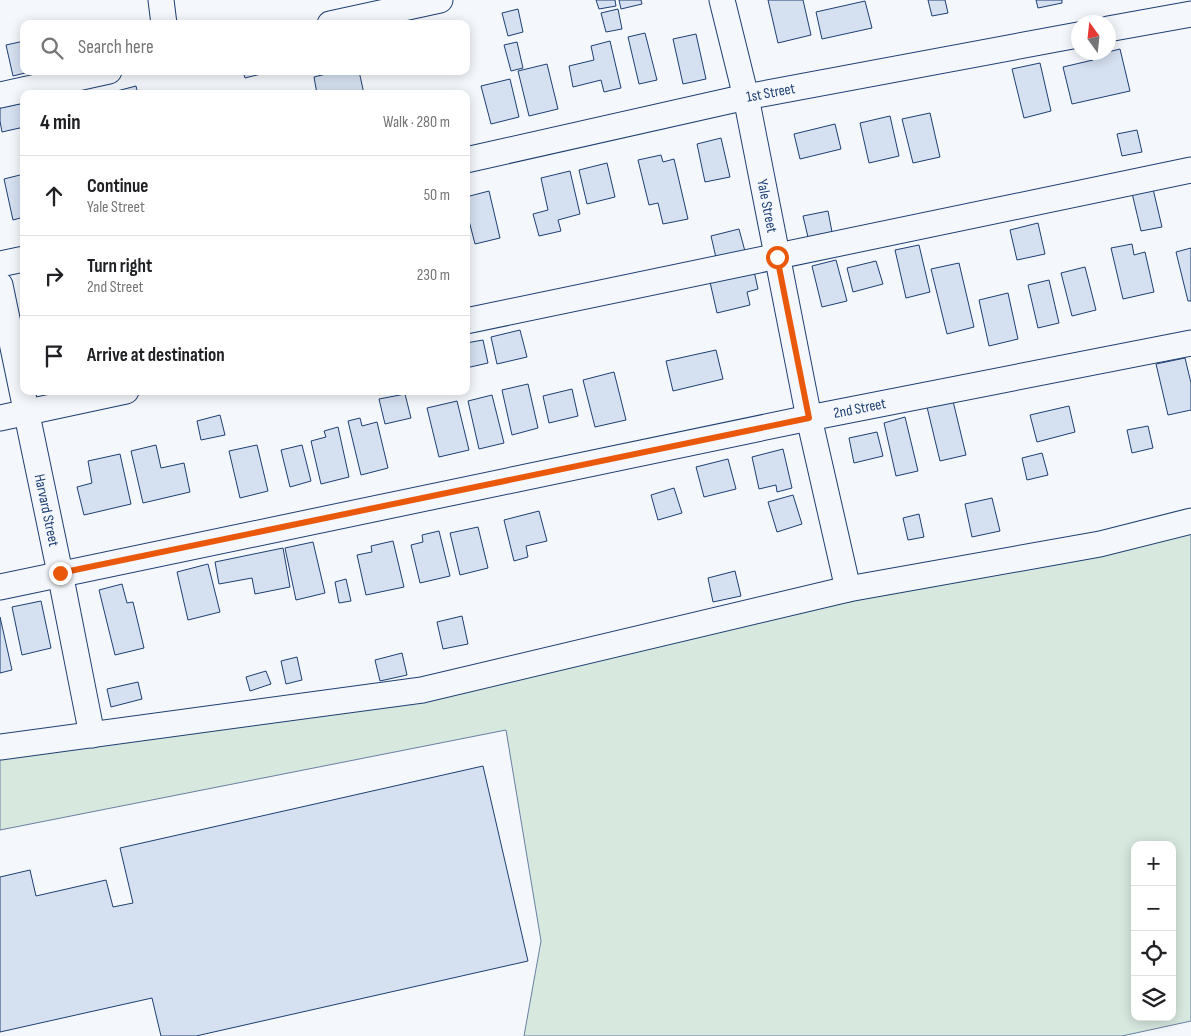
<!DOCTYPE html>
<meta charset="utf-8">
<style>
:root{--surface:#fff;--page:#f2f2f2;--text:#202124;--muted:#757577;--line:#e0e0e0}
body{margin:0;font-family:"Sofia Sans Condensed",sans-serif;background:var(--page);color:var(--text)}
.controls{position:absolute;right:15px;bottom:15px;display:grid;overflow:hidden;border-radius:10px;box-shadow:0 2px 12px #0003}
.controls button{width:45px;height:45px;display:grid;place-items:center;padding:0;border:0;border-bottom:1px solid var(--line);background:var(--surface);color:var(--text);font:25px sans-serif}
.compass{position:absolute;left:1071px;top:15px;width:45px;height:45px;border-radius:50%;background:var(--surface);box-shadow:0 2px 12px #0003;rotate:345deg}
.stop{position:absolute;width:15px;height:15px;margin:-11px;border:4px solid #ea580c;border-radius:50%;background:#fff}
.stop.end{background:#ea580c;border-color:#fff;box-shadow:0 1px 5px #0008}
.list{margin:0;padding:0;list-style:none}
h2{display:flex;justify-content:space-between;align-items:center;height:65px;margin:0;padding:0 20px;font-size:21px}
h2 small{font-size:16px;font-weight:400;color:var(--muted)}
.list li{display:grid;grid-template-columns:32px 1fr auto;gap:15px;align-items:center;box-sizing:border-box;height:80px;padding:0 20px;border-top:1px solid var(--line)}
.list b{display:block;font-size:19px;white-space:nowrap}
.list p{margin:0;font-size:16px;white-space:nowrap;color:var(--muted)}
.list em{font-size:16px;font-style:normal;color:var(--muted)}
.icon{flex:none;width:28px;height:28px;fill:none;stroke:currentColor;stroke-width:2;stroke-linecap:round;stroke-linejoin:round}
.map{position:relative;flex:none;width:1191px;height:1036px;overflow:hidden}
.search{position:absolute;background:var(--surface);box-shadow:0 2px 12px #0003;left:20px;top:20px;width:450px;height:55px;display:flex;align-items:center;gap:12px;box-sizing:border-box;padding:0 18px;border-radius:10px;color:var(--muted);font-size:19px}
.panel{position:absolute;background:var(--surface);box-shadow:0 2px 12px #0003;left:20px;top:90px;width:450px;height:305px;border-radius:10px}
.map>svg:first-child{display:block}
.green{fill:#d7e8df;stroke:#687fa3;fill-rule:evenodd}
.building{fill:#d5e0f0;stroke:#1d3f73}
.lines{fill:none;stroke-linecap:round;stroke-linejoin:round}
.minor-casing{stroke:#1d3f73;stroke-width:27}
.minor{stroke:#f4f7fb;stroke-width:25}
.route{stroke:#ea580c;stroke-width:6}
.labels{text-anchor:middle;stroke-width:4;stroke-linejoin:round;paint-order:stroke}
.street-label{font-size:15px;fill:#1d3f73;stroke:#f4f7fb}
</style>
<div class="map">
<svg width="1191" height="1036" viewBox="0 0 1191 1036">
<rect width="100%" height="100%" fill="#f4f7fb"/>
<path class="green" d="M 1191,521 L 1191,1021 L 1122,1036 L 524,1036 L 541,941 L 506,730 L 0,830 L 0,747 L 422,690 ZM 1135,845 L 1172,845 L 1172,1017 L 1135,1017 Z"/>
<path class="building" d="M 596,0 L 615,0 L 616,6 L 599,9 Z
M 619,0 L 641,0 L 642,4 L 621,9 Z
M 768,0 L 803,0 L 811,35 L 778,43 Z
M 928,0 L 945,0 L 948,13 L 932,16 Z
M 1036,0 L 1062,0 L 1062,3 L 1038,8 Z
M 865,1 L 872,28 L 822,39 L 816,12 Z
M 518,9 L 523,32 L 508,36 L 502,13 Z
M 618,9 L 622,29 L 606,32 L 601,13 Z
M 645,33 L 657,80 L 639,84 L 628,37 Z
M 696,34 L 706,79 L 683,84 L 673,39 Z
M 24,41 L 24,71 L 33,71 L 13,76 L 6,45 Z
M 610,41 L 621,88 L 604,92 L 601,80 L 573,87 L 569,66 L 594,60 L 591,46 Z
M 517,42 L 523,68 L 511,71 L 504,45 Z
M 1120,49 L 1130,91 L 1072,104 L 1063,67 L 1093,60 L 1092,56 Z
M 1040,63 L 1051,111 L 1024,118 L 1012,69 Z
M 547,64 L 558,109 L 529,116 L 518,71 Z
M 243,71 L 265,71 L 265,73 L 245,78 Z
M 338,71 L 359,71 L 364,94 L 317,94 L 314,77 Z
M 510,79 L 519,117 L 491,124 L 481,86 Z
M 136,86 L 138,94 L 114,94 L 113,92 Z
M 23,103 L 24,127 L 2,132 L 0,121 L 0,108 Z
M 930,113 L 940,157 L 913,163 L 902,119 Z
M 890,116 L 899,156 L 869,163 L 860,123 Z
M 835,124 L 841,149 L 800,159 L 794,134 Z
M 1137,130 L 1142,152 L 1122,156 L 1117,134 Z
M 721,138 L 730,177 L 705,182 L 697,144 Z
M 661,155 L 663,162 L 674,159 L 688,219 L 663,224 L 658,203 L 649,205 L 638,160 Z
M 607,163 L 615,197 L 587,204 L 579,170 Z
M 570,171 L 580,214 L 558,220 L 561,231 L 539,236 L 533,214 L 548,210 L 541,178 Z
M 24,174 L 24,217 L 13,220 L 4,179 Z
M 1153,189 L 1162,227 L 1141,231 L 1132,193 Z
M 489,191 L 500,238 L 475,244 L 466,209 L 466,197 Z
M 828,211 L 832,232 L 808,237 L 803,216 Z
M 1038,223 L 1045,254 L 1017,260 L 1010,230 Z
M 739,229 L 746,255 L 717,262 L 711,236 Z
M 1132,244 L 1134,255 L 1145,252 L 1154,292 L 1123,299 L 1111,248 Z
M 919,245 L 930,292 L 906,298 L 895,250 Z
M 1191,248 L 1191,301 L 1188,301 L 1176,252 Z
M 836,260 L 847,301 L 822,307 L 812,266 Z
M 876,261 L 883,284 L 853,292 L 847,268 Z
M 959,263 L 974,327 L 947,334 L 931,269 Z
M 1085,267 L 1096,310 L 1072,316 L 1061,273 Z
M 754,271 L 758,289 L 747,292 L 750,305 L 717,313 L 710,282 Z
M 1049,280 L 1059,323 L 1038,328 L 1028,285 Z
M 1008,293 L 1018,339 L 989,346 L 979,300 Z
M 520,330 L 527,357 L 497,364 L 491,337 Z
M 483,340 L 488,363 L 466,368 L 466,343 Z
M 716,350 L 723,379 L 673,391 L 666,361 Z
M 1185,358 L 1191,383 L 1191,410 L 1168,415 L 1156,364 Z
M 614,372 L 626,420 L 595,427 L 583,380 Z
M 528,384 L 538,428 L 512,435 L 502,390 Z
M 572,389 L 578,416 L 549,423 L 543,396 Z
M 405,394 L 411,418 L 385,424 L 379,399 Z
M 492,395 L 504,443 L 479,449 L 468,401 Z
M 457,401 L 469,450 L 439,457 L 427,408 Z
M 953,401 L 966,455 L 940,461 L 927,407 Z
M 1069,406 L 1075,432 L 1037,442 L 1030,415 Z
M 220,415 L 225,435 L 201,440 L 197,421 Z
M 905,417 L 918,471 L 896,476 L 884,423 Z
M 360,418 L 362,426 L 377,422 L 388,468 L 361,475 L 348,421 Z
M 1148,426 L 1153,448 L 1132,453 L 1127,430 Z
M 338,427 L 349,477 L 321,484 L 311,441 L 326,437 L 324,431 Z
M 877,432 L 883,456 L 854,463 L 849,438 Z
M 156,445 L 161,468 L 184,463 L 190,492 L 143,503 L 131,451 Z
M 257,445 L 268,491 L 240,498 L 229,451 Z
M 302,445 L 311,481 L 290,487 L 281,450 Z
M 783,449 L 792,488 L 777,492 L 776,485 L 759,489 L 752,457 Z
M 1042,453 L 1048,475 L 1027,480 L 1022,458 Z
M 120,454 L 131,504 L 84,515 L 77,487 L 92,483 L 88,461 Z
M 728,459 L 736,489 L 704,497 L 696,467 Z
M 674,488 L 682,513 L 658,520 L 651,495 Z
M 793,495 L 802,524 L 777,532 L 768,502 Z
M 992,498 L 1000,531 L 972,537 L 965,504 Z
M 539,511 L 547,541 L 526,546 L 528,557 L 514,561 L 504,520 Z
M 919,514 L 924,537 L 908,540 L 903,518 Z
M 478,527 L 488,568 L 460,575 L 450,533 Z
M 439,531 L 450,576 L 420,583 L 411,545 L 423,542 L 422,535 Z
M 393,541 L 404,587 L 366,595 L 357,555 L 372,552 L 371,546 Z
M 313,542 L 325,593 L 296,600 L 285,548 Z
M 283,548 L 290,587 L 255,594 L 252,578 L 219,584 L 215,562 Z
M 208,564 L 220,612 L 188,620 L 177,572 Z
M 735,571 L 741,596 L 713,602 L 708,578 Z
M 346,579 L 351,601 L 339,603 L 335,582 Z
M 122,584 L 127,603 L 133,602 L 144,648 L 115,655 L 99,590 Z
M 41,601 L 51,648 L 22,655 L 12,607 Z
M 462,616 L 468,644 L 443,649 L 437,622 Z
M 0,617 L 12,670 L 0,673 Z
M 402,653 L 407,675 L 380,681 L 375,660 Z
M 297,657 L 302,680 L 286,684 L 281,661 Z
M 266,671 L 271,684 L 250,691 L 246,677 Z
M 138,682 L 142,699 L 111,707 L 107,689 Z
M 483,766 L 528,961 L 196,1036 L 161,1036 L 152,998 L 0,1032 L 0,877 L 30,870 L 36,896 L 106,880 L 113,907 L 133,903 L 120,848 Z"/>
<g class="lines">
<defs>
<g id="minor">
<path d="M 161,0 L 164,24"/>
<path id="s1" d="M 722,0 L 746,97 L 809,418 L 848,589"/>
<path d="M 330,24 L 440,0"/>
<path d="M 1108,29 L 1191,14"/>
<path d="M 0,95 L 109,71"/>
<path id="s2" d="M 466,160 L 746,97 L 1078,35"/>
<path d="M 0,264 L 24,259"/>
<path id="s3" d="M 0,285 L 60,573 L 92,735"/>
<path d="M 466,321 L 1191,170"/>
<path d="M 0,418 L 126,391"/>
<path id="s4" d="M 0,587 L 809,418 L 1191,343"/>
<path d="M 0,747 L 422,690 L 848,589 L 1100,544 L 1191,521"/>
</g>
</defs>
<use href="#minor" class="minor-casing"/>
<use href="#minor" class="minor"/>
</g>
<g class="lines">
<path class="route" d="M 60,573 L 809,418 L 777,257"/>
</g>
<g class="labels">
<g class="street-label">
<text dy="5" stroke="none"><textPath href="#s2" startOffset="312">1st Street</textPath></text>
<text dy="5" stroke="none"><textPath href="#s1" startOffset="211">Yale Street</textPath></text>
<text dy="5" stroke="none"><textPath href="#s4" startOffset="878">2nd Street</textPath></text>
<text dy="5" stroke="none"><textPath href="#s3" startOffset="230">Harvard Street</textPath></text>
</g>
</g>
</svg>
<div class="controls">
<button>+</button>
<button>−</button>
<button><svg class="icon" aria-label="locate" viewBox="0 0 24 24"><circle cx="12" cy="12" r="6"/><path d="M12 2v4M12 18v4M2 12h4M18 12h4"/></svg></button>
<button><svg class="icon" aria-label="layers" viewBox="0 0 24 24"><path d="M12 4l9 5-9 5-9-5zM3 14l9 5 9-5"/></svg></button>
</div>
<svg class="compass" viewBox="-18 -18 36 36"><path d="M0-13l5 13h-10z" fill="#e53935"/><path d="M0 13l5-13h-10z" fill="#757577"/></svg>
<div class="stop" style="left:777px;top:257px"></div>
<div class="stop end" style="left:60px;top:573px"></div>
<div class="search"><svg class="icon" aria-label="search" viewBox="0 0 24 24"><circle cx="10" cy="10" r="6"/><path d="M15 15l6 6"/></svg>Search here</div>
<section class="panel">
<h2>4 min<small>Walk · 280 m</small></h2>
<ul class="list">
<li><svg class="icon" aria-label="ahead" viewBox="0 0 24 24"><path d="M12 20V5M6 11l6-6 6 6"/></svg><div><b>Continue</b><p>Yale Street</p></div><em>50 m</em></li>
<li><svg class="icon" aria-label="right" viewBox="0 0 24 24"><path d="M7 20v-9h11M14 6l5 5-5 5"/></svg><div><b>Turn right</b><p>2nd Street</p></div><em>230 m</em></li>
<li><svg class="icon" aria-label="arrive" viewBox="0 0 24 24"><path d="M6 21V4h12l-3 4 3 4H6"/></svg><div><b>Arrive at destination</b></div></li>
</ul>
</section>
</div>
